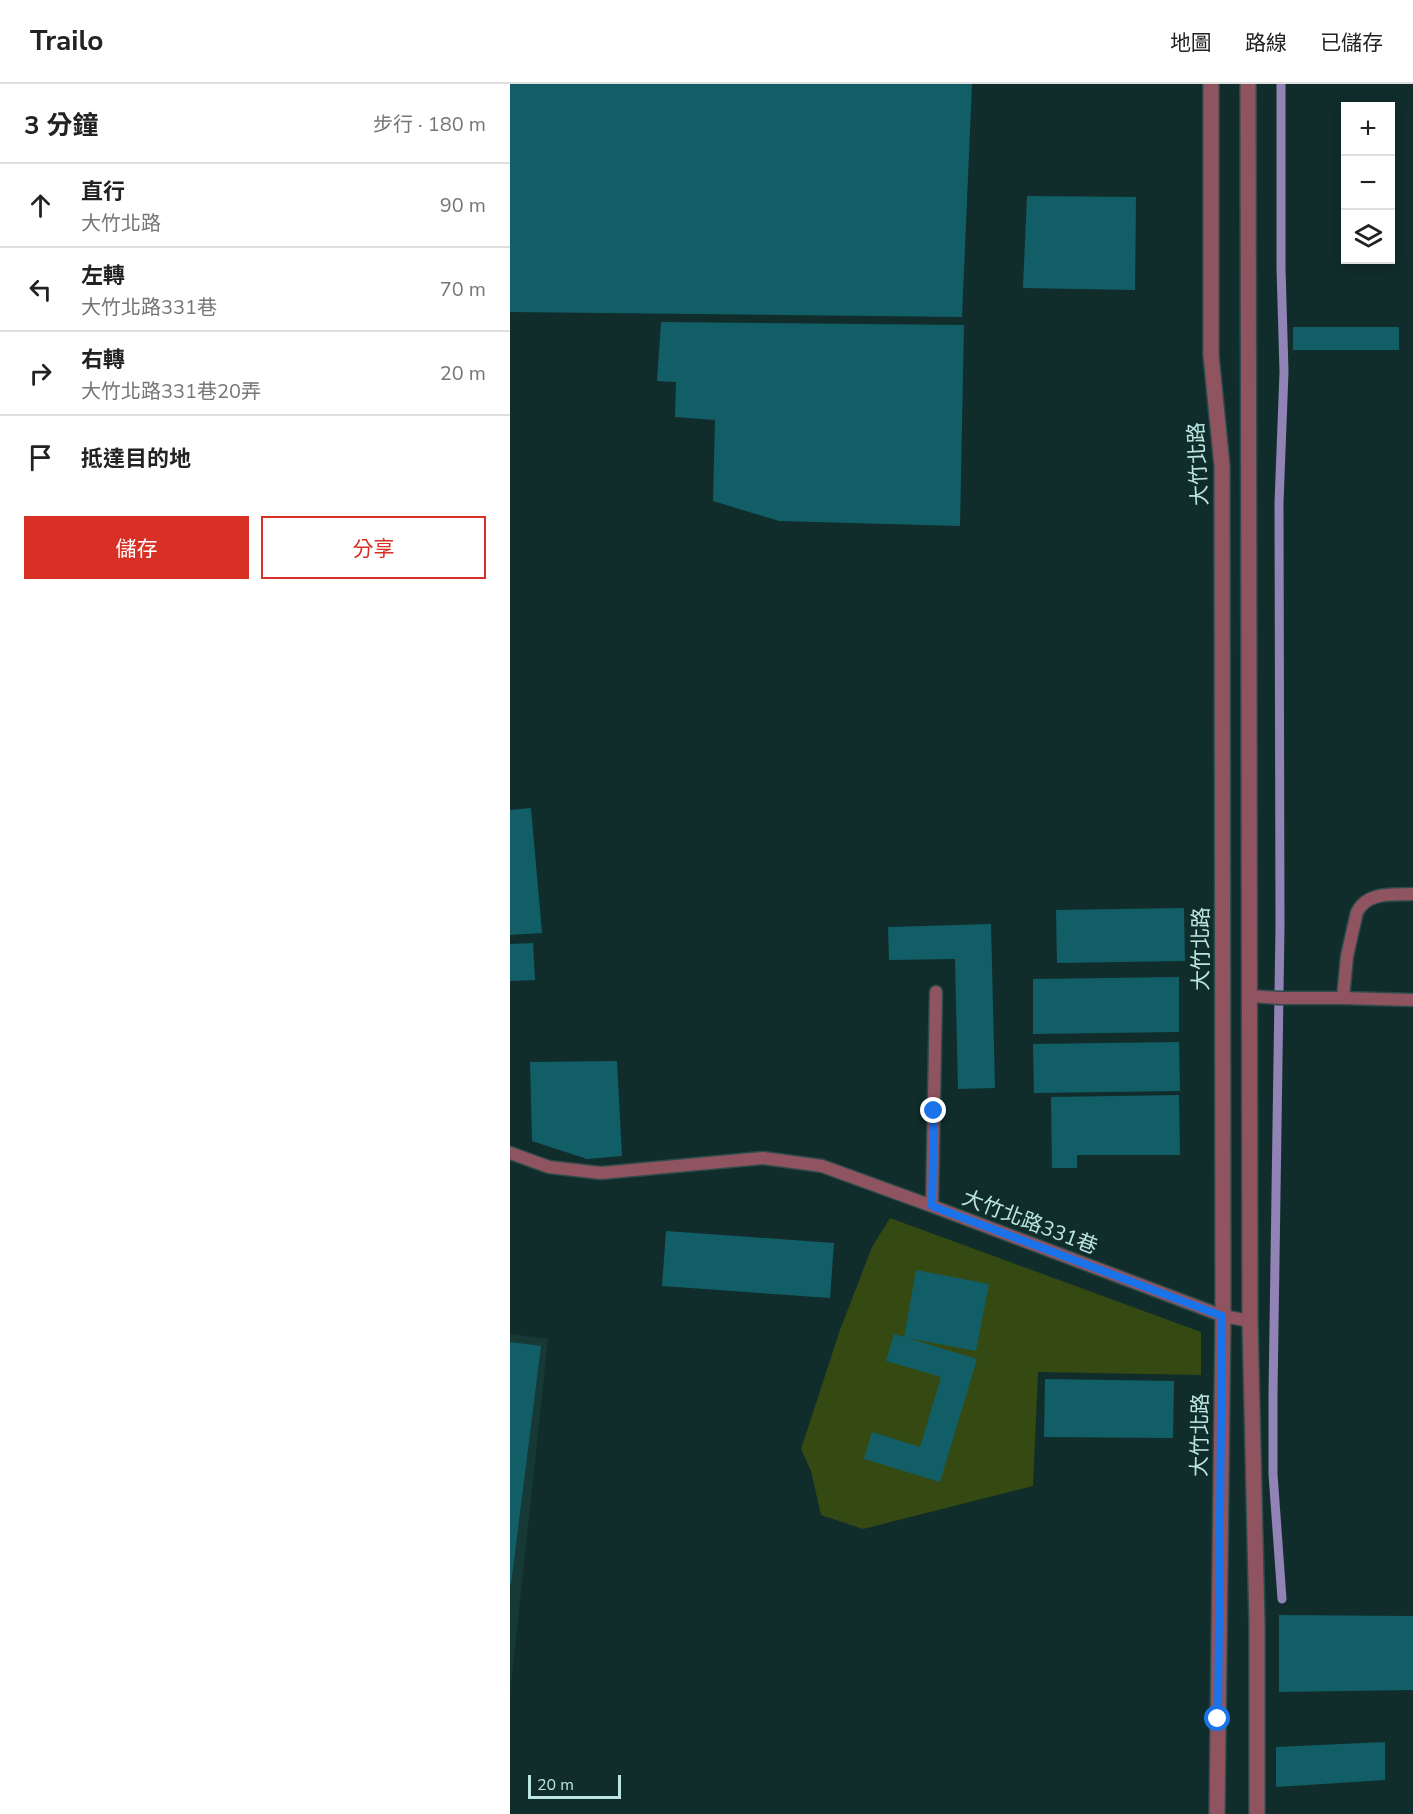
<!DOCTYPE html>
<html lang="zh-TW">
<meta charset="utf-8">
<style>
:root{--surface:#fff;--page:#f6f6f6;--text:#222;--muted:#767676;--line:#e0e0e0;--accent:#d93025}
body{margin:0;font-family:"Nunito Sans","Noto Sans TC",sans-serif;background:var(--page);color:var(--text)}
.controls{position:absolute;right:18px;top:18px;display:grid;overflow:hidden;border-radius:0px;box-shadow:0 3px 9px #0003}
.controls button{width:54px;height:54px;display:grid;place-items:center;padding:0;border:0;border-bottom:2px solid var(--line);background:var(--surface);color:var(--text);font:30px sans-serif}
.scale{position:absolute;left:18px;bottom:15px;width:93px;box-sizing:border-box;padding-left:6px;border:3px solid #bbe5e0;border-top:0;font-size:16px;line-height:21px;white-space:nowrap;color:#bbe5e0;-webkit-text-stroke:4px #102d2b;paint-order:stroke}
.stop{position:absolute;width:18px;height:18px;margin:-14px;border:4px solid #1a73e8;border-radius:50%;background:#fff}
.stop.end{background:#1a73e8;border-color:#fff;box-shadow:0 2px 6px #0008}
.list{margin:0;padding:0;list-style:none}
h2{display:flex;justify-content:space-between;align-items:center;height:78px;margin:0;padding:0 24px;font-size:26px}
h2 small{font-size:20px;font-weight:400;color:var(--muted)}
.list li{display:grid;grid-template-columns:39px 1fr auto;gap:18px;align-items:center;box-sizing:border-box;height:84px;padding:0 24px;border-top:2px solid var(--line)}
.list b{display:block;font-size:22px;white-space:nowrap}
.list p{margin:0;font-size:20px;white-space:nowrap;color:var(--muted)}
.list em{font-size:20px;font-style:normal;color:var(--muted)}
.actions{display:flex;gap:12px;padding:18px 24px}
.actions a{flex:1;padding:14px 0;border:2px solid var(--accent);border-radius:0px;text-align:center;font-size:21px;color:var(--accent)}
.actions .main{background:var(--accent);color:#fff}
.icon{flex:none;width:33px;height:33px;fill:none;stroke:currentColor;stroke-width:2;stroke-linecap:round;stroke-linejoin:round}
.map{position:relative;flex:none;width:903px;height:1730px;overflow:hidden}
header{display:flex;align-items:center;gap:36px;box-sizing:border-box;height:84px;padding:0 30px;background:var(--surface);border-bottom:2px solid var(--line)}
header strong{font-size:28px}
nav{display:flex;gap:33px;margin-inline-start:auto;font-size:21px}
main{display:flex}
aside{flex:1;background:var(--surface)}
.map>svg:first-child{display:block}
.built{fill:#173935}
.green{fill:#354912}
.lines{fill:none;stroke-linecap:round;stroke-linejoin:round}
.stream{stroke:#9183b5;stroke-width:9}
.building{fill:#125e67}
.service-casing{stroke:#2b4a48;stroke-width:15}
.tertiary-casing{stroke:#2b4a48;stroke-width:18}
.service{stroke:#8f5460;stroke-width:12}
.tertiary{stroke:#8f5460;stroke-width:15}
.route{stroke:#1a73e8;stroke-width:8}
.labels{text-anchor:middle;stroke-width:5;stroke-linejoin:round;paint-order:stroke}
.street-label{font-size:21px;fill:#bbe5e0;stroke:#102d2b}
</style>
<header>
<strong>Trailo</strong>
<nav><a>地圖</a><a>路線</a><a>已儲存</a></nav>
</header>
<main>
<aside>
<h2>3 分鐘<small>步行 · 180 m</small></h2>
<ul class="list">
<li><svg class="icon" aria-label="ahead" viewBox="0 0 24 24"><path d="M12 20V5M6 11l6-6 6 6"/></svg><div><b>直行</b><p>大竹北路</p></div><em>90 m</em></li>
<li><svg class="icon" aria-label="left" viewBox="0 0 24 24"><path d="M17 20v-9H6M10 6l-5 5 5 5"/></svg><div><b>左轉</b><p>大竹北路331巷</p></div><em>70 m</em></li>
<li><svg class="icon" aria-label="right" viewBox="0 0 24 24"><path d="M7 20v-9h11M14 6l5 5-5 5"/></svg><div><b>右轉</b><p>大竹北路331巷20弄</p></div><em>20 m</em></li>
<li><svg class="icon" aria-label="arrive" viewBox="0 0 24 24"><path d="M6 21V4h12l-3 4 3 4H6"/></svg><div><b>抵達目的地</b></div></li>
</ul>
<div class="actions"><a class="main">儲存</a><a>分享</a></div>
</aside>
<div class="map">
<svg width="903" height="1730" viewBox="0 0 903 1730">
<rect width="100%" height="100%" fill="#102d2b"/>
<path class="built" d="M 0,1250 L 38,1255 L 0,1611 Z"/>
<path class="green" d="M 380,1134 L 691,1248 L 691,1291 L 528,1288 L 523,1402 L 353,1445 L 311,1431 L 301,1387 L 291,1365 L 330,1246 L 362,1163 Z"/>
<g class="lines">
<path class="stream" d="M 771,0 L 771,184 L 774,288 L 769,419 L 770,842 L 763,1310 L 763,1390 L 772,1515"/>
</g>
<path class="building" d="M 0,0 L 462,0 L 452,233 L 0,228 Z
M 517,112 L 626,113 L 625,206 L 513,204 Z
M 151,238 L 454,241 L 450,442 L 269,437 L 203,417 L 205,336 L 165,333 L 166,298 L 147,297 Z
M 783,243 L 889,243 L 889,266 L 783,266 Z
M 21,724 L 32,849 L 0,851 L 0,726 Z
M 674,824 L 675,877 L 547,879 L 546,826 Z
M 481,840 L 485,1004 L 448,1005 L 445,875 L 379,876 L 378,843 Z
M 23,859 L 25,896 L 0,897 L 0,860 Z
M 669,893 L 669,948 L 523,950 L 523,895 Z
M 669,958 L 670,1007 L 524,1009 L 523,960 Z
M 107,977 L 112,1072 L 77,1075 L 22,1057 L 20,978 Z
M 669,1011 L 670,1071 L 567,1071 L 567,1084 L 542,1084 L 541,1013 Z
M 156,1147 L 324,1159 L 320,1214 L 152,1202 Z
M 406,1186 L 479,1200 L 466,1267 L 397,1254 L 467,1275 L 430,1398 L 354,1375 L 362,1348 L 410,1363 L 431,1293 L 376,1277 L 384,1250 L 394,1253 Z
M 0,1258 L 31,1262 L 1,1500 L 0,1500 Z
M 535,1295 L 664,1297 L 663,1354 L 534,1353 Z
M 769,1531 L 903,1532 L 903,1606 L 769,1608 Z
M 875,1658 L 875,1696 L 766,1703 L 766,1663 Z"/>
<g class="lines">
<defs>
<path id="service" d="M 740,912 L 769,914 L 833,914 L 903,916
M 833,914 L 837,872 L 847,828 C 858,807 882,811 903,810
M 0,1069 L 39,1083 L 91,1089 L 253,1074 L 312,1082 L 422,1122 L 713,1232 L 740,1237
M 422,1122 L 426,908"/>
<path id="tertiary" d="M 701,0 L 701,271 L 712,382 L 713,1232 L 707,1730
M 738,0 L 740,1237 L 747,1540 L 747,1730"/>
</defs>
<use href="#service" class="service-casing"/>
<use href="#tertiary" class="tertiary-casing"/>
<use href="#service" class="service"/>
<use href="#tertiary" class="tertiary"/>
</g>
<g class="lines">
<path class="route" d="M 424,1027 L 422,1122 L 712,1232 L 708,1635"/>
</g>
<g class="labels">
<g class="street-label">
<text transform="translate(688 380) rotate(-93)" y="7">大竹北路</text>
<text transform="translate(691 865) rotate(-90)" y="7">大竹北路</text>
<text transform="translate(520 1138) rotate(21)" y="7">大竹北路331巷</text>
<text transform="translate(690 1351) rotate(-89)" y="7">大竹北路</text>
</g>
</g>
</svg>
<div class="controls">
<button>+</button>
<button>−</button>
<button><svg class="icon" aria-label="layers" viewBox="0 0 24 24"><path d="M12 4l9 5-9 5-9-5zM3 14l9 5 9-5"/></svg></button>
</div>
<div class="scale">20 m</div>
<div class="stop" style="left:708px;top:1635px"></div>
<div class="stop end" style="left:424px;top:1027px"></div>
</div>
</main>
